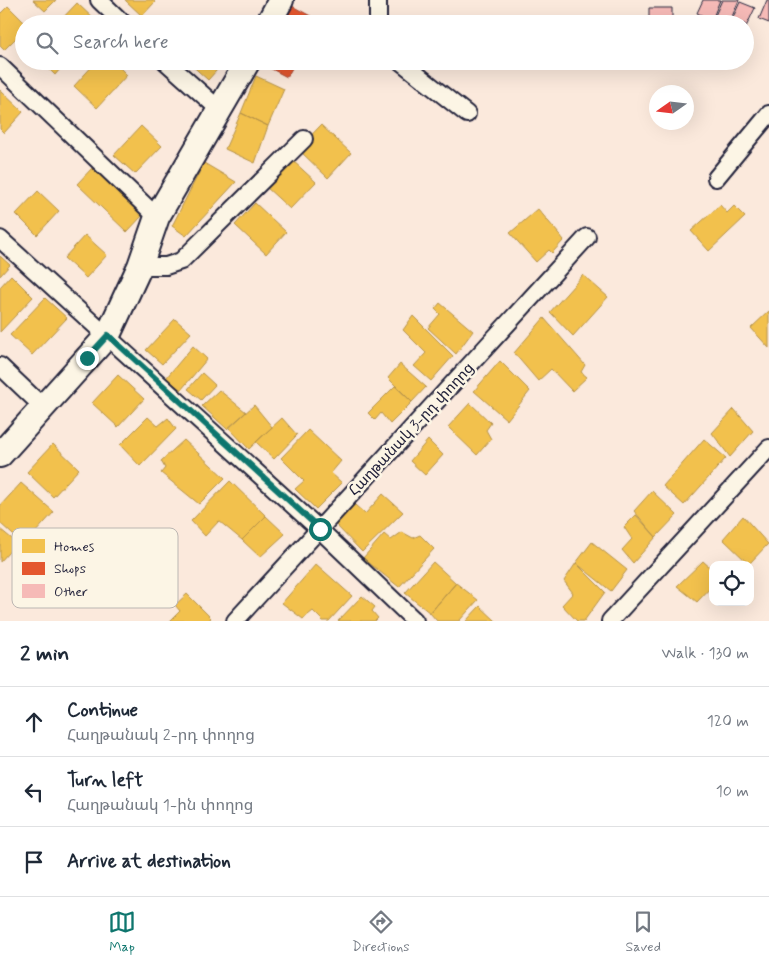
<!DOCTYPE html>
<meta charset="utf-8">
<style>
:root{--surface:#fff;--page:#f2f2f3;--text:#1f2937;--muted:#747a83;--line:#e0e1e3;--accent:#0f766e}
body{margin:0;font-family:Mynerve,"Noto Sans Armenian",sans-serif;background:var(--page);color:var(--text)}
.controls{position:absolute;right:15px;bottom:15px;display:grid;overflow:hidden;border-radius:10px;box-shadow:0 5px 20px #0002}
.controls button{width:45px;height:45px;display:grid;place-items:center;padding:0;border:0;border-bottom:1px solid var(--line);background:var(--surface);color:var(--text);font:25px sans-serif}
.compass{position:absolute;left:649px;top:85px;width:45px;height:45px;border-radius:50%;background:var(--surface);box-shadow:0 5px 20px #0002;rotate:256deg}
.stop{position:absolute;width:15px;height:15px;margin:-11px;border:4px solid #0f766e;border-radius:50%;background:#fff}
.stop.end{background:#0f766e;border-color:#fff;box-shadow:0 1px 5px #0008}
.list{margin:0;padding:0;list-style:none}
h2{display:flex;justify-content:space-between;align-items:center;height:65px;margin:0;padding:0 20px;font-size:21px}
h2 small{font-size:16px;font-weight:400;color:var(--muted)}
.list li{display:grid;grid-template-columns:32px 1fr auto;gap:15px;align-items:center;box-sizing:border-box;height:70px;padding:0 20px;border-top:1px solid var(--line)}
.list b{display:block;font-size:19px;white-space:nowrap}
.list p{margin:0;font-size:16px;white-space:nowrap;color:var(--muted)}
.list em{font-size:16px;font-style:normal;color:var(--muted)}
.icon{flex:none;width:28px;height:28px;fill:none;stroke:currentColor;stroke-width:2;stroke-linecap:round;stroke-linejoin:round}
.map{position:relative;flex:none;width:769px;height:621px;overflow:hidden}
.search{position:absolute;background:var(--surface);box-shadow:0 5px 20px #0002;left:15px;right:15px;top:15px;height:55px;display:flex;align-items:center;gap:12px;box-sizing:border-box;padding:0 18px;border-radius:28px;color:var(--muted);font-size:19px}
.sheet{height:275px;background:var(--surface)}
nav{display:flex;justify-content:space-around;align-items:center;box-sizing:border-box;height:70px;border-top:1px solid var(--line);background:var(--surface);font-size:14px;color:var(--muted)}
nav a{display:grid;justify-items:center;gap:2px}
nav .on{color:var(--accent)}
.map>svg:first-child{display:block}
.homes{fill:#f2c14e;stroke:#b49148}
.shops{fill:#e4572e;stroke:#aa4732}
.building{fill:#f6bab7;stroke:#22223b}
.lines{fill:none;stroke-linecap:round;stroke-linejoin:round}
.minor-casing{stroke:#22223b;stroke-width:20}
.secondary-casing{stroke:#22223b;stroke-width:28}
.minor{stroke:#fcf5e5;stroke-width:16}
.secondary{stroke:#fcf5e5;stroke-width:24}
.route{stroke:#0f766e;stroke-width:6}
.labels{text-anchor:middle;stroke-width:5;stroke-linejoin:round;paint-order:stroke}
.street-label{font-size:15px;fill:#22223b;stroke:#fcf5e5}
.key{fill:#fcf5e5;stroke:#bbb6b2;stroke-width:1}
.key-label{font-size:14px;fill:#22223b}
</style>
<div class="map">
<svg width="769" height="621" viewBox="0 0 769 621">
<rect width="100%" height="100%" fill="#fbe9dc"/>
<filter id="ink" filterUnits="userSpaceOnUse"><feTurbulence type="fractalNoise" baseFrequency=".02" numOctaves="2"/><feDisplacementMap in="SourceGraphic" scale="10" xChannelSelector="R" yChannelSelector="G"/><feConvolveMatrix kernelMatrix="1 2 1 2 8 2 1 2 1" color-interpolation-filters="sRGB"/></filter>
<g filter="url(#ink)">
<path class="homes" d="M 33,0 L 56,0 L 45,11 Z
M 125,0 L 153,0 L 155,2 L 142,16 Z
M 77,3 L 97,22 L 95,24 L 57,24 Z
M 8,6 L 26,24 L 24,24 L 24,30 L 4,50 L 0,46 L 0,14 Z
M 41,61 L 67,61 L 55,75 Z
M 97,61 L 113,61 L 127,75 L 97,108 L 74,86 Z
M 187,61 L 225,61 L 208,80 Z
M 256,76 L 284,89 L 268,126 L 241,113 Z
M 0,90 L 23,112 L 4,133 L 0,129 Z
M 241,113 L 268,126 L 255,163 L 225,149 Z
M 321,125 L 351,153 L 328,178 L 298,149 Z
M 141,126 L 162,146 L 135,174 L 114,155 Z
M 292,160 L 316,182 L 290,209 L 266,187 Z
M 204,163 L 236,182 L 186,236 L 172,226 Z
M 93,167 L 143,215 L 127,232 L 77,184 Z
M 38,191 L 59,211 L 37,235 L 16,214 Z
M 255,203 L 286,232 L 266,254 L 235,225 Z
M 720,205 L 727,213 L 734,206 L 745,217 L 709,251 L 691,231 Z
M 538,209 L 564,240 L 552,253 L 549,250 L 536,262 L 510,233 Z
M 85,235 L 107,255 L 86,278 L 64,258 Z
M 0,256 L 10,265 L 0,276 Z
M 11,275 L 33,297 L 0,332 L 0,287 Z
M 583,275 L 608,297 L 573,336 L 550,312 Z
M 45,298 L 67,318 L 32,355 L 10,335 Z
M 440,303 L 473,331 L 456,354 L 428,328 L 440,314 L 435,309 Z
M 769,311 L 769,348 L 751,328 Z
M 413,316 L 453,356 L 431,381 L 414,366 L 426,353 L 403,330 Z
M 544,318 L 585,365 L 581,372 L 587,377 L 572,391 L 551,369 L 538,381 L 514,353 Z
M 175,319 L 191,333 L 162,364 L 146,350 Z
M 193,346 L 207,359 L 181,390 L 166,378 Z
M 500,361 L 530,391 L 507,420 L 474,391 Z
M 400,364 L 426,387 L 412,402 L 388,378 Z
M 202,373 L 215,385 L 201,400 L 188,389 Z
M 118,375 L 144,399 L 118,427 L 92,403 Z
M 395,386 L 412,402 L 390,424 L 381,413 L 375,420 L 368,413 Z
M 219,390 L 246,412 L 227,429 L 202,406 Z
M 470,403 L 491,423 L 486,430 L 491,439 L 477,455 L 448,427 Z
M 254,405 L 272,427 L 249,449 L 229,428 Z
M 734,409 L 753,431 L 730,457 L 712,433 Z
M 148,417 L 158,426 L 168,418 L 176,429 L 140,466 L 120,445 Z
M 282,418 L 297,435 L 274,459 L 256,442 Z
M 308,430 L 341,461 L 331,473 L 342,483 L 316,509 L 295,489 L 304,481 L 281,458 Z
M 704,439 L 726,458 L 684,505 L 663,486 Z
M 184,440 L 225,478 L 199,504 L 161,473 L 165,468 L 161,461 Z
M 428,440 L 443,455 L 425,475 L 410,461 Z
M 53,444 L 79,469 L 53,497 L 27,472 Z
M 230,481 L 266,516 L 242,540 L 219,521 L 205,536 L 191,521 Z
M 21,483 L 54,512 L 24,545 L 0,523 L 0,506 Z
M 652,491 L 677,515 L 656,537 L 634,511 Z
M 383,494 L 403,512 L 362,552 L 335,524 L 354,504 L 365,514 Z
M 636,515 L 656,537 L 633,563 L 622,550 L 632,539 L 624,527 Z
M 266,516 L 285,534 L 260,557 L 242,540 Z
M 743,516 L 768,544 L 749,564 L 723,539 Z
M 0,529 L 17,543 L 0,562 Z
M 402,532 L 413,538 L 420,535 L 434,549 L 399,587 L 363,558 L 384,534 L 391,540 Z
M 592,542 L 627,570 L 611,591 L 576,563 Z
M 703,561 L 713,570 L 713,585 L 697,602 L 677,586 Z
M 433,562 L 456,583 L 430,613 L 405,593 Z
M 576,563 L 605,592 L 584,621 L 577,621 L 562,605 L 573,593 L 564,581 Z
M 316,564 L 352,596 L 329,621 L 323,621 L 313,611 L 303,619 L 282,603 Z
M 456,583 L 478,600 L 459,621 L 437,621 L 430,613 Z
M 187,594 L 211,618 L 208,621 L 170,621 L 180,611 L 175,605 Z
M 362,596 L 375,607 L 372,611 L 378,618 L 375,621 L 338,621 Z
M 480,606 L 496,621 L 466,621 Z"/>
<path class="shops" d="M 292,6 L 318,20 L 316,24 L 283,24 Z
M 263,61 L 296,61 L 287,77 L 262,64 Z"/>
<path class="building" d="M 703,0 L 720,0 L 712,20 L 697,13 Z
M 722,0 L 739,0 L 729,24 L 713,20 Z
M 767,0 L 769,0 L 769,23 L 759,19 Z
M 740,2 L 755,8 L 745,29 L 745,24 L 730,24 Z
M 649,8 L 672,8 L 672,24 L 649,24 Z"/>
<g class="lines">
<defs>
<path id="minor" d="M 99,0 L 124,24
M 378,0 L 378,24
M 165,61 L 221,111
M 400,61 L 467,114
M 0,66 L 157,217
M 716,178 L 769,114
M 0,239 L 319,529 L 415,621
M 140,266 L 166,266 L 181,261 L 304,139
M 0,366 L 43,407
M 235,621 L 587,237
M 610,621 L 769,448"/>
<path id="secondary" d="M 268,24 L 281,0
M 0,455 L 108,335 L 140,266 L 157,217 L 248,61"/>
</defs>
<use href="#minor" class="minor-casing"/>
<use href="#secondary" class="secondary-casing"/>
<use href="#minor" class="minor"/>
<use href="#secondary" class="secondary"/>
</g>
</g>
<g class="lines" filter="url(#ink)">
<path class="route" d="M 87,358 L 108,335 L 320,529"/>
</g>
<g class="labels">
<g class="street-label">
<text transform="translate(411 429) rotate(-47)" y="5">Հաղթանակ 3-րդ փողոց</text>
</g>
</g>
<rect x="12" y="528" width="166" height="80" rx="8" class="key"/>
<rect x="22" y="539" width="23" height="14" fill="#f2c14e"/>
<rect x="22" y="562" width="23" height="13" fill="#e4572e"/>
<rect x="22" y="584" width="23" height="14" fill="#f6bab7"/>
<g class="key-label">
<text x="54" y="551">Homes</text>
<text x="54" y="573">Shops</text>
<text x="54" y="596">Other</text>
</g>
</svg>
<div class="controls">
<button><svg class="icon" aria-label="locate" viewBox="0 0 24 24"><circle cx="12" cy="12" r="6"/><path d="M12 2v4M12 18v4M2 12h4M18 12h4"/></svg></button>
</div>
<svg class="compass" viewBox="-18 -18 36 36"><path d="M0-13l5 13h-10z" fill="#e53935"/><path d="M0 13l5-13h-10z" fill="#747a83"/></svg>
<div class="stop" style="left:320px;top:529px"></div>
<div class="stop end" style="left:87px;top:358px"></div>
<div class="search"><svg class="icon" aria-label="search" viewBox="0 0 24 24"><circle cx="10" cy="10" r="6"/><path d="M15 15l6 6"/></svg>Search here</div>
</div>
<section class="sheet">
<h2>2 min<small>Walk · 130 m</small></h2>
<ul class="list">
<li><svg class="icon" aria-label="ahead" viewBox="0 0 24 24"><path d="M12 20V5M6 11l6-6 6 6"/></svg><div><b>Continue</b><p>Հաղթանակ 2-րդ փողոց</p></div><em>120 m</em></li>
<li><svg class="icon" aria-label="left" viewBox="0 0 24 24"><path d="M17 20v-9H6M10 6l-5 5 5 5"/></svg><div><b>Turn left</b><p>Հաղթանակ 1-ին փողոց</p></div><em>10 m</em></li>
<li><svg class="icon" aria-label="arrive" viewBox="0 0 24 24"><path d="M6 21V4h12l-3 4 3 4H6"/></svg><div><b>Arrive at destination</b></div></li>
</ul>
</section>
<nav>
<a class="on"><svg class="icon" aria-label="map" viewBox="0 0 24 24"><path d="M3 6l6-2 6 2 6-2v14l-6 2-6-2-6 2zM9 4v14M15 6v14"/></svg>Map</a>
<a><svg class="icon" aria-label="directions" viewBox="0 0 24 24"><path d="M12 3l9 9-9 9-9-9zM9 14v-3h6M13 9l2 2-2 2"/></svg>Directions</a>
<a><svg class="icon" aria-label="saved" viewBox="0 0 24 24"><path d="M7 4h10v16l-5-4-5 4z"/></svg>Saved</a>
</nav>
